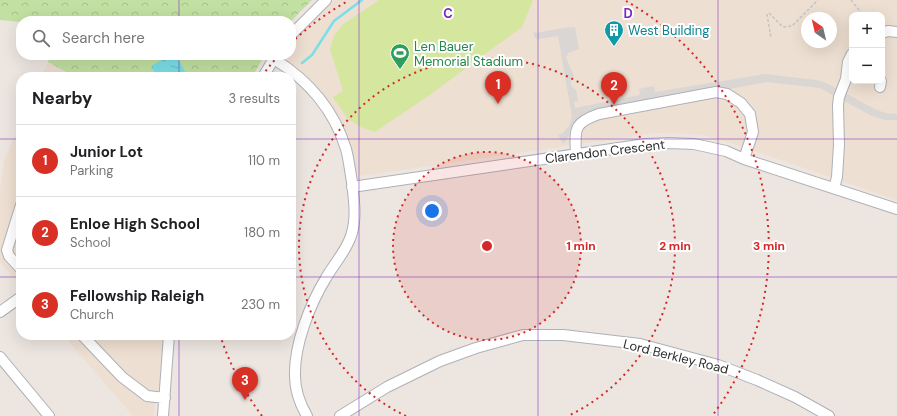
<!DOCTYPE html>
<meta charset="utf-8">
<style>
:root{--surface:#fff;--page:#f2f2f2;--text:#202124;--muted:#757577;--line:#e0e0e0;--accent:#d93025}
body{margin:0;font-family:"DM Sans",sans-serif;background:var(--page);color:var(--text)}
.controls{position:absolute;right:12px;top:12px;display:grid;overflow:hidden;border-radius:8px;box-shadow:0 4px 16px #0002}
.controls button{width:36px;height:36px;display:grid;place-items:center;padding:0;border:0;border-bottom:1px solid var(--line);background:var(--surface);color:var(--text);font:20px sans-serif}
.compass{position:absolute;left:801px;top:12px;width:36px;height:36px;border-radius:50%;background:var(--surface);box-shadow:0 4px 16px #0002;rotate:326deg}
.you{position:absolute;left:432px;top:211px;width:14px;height:14px;margin:-10px;border:3px solid #fff;border-radius:50%;background:#1a73e8;box-shadow:0 0 0 6px #1a73e833}
.badge{display:grid;place-items:center;width:26px;height:26px;border-radius:50%;background:var(--accent);color:#fff;font-size:13px;font-weight:700}
.pin{position:absolute;translate:-50% -33px;filter:drop-shadow(0 1px 2px #0008)}
.pin::after{content:'';position:absolute;top:21px;width:14px;height:12px;background:inherit;clip-path:polygon(0 0,100% 0,50% 100%)}
.list{margin:0;padding:0;list-style:none}
h2{display:flex;justify-content:space-between;align-items:center;height:52px;margin:0;padding:0 16px;font-size:17px}
h2 small{font-size:13px;font-weight:400;color:var(--muted)}
.list li{display:grid;grid-template-columns:26px 1fr auto;gap:12px;align-items:center;box-sizing:border-box;height:72px;padding:0 16px;border-top:1px solid var(--line)}
.list b{display:block;font-size:15px;white-space:nowrap}
.list p{margin:0;font-size:13px;white-space:nowrap;color:var(--muted)}
.list em{font-size:13px;font-style:normal;color:var(--muted)}
.icon{flex:none;width:22px;height:22px;fill:none;stroke:currentColor;stroke-width:2;stroke-linecap:round;stroke-linejoin:round}
.map{position:relative;flex:none;width:897px;height:416px;overflow:hidden}
.search{position:absolute;background:var(--surface);box-shadow:0 4px 16px #0002;left:16px;top:16px;width:280px;height:44px;display:flex;align-items:center;gap:10px;box-sizing:border-box;padding:0 14px;border-radius:16px;color:var(--muted);font-size:15px}
.panel{position:absolute;background:var(--surface);box-shadow:0 4px 16px #0002;left:16px;top:72px;width:280px;height:268px;border-radius:16px}
.map>svg:first-child{display:block}
.education{fill:#eddfd1;fill-rule:evenodd}
.park{fill:url(#park-crowns)}
.pitch{fill:#d5e69e}
.plaza{fill:#dad6d3}
.water{fill:url(#water-ripples)}
.lines{fill:none;stroke-linecap:round;stroke-linejoin:round}
.stream{stroke:#7bdfe7;stroke-width:2.5}
.minor-casing{stroke:#adb1b8;stroke-width:12}
.path{stroke:#c4c4c4;stroke-width:1.5;stroke-dasharray:3 2;stroke-linecap:butt}
.minor{stroke:#fff;stroke-width:10}
.grid{fill:none;stroke:#7b2cbf;stroke-width:1;stroke-opacity:0.55}
.ring{fill:none;stroke:#d62828;stroke-width:2;stroke-dasharray:2 4}
.labels{text-anchor:middle;stroke-width:4;stroke-linejoin:round;paint-order:stroke}
.culture-label{font-size:13px;fill:#0d838f;stroke:#fff;text-anchor:start}
.leisure-label{font-size:13px;fill:#27864d;stroke:#fff;text-anchor:start}
.street-label{font-size:13px;fill:#2d2d2d;stroke:#fff}
.grid-label{font-size:13px;text-anchor:middle;font-weight:bold;fill:#7b2cbf;stroke:#fff;stroke-width:4;stroke-linejoin:round;paint-order:stroke}
.centre{fill:#d62828;stroke:#fff;stroke-width:2}
.ring-label{font-size:12px;text-anchor:middle;font-weight:bold;fill:#d62828;stroke:#fff;stroke-width:4;stroke-linejoin:round;paint-order:stroke}
</style>
<div class="map">
<svg width="897" height="416" viewBox="0 0 897 416">
<defs>
<pattern id="park-crowns" width="20" height="18" patternUnits="userSpaceOnUse"><rect width="20" height="18" fill="#c2e0a1"/><path d="M2 6a3 3 0 1 1 6 0M12 15a3 3 0 1 1 6 0" fill="none" stroke="#a7c08b"/></pattern>
<pattern id="water-ripples" width="26" height="14" patternUnits="userSpaceOnUse"><rect width="26" height="14" fill="#7bdfe7"/><path d="M2 4q2-2 4 0t4 0M15 11q2-2 4 0t4 0" fill="none" stroke="#6bc0c6"/></pattern>
</defs>
<rect width="100%" height="100%" fill="#ede5e0"/>
<path class="education" d="M 335,0 L 897,0 L 897,200 L 734,144 L 706,136 L 692,134 L 656,133 L 360,176 L 356,172 L 346,134 L 338,116 L 316,86 L 296,67 L 288,62 L 285,57 L 285,55 L 291,55 L 291,46 L 304,29 ZM 852,15 L 882,15 L 882,81 L 852,81 ZM 807,18 L 831,18 L 831,42 L 807,42 Z
M 48,62 L 75,77 L 41,77 Z
M 21,122 L 21,286 L 0,262 L 0,191 L 4,161 Z
M 63,335 L 163,335 L 160,378 L 153,416 L 133,416 Z"/>
<path class="park" d="M 0,0 L 312,0 L 291,21 L 21,22 L 0,20 Z
M 50,55 L 265,55 L 252,77 L 75,77 L 48,62 Z"/>
<path class="pitch" d="M 379,0 L 533,0 L 522,27 L 431,94 L 375,132 L 361,127 L 348,119 L 333,97 L 343,91 L 330,49 L 334,36 L 342,25 Z"/>
<path class="plaza" d="M 569,27 L 570,28 L 575,27 L 579,49 L 568,53 L 566,58 L 574,76 L 571,82 L 571,86 L 576,90 L 578,101 L 574,102 L 575,108 L 640,95 L 639,89 L 654,86 L 655,92 L 765,74 L 816,80 L 826,83 L 875,109 L 885,113 L 897,114 L 897,120 L 885,120 L 870,115 L 820,88 L 766,82 L 729,89 L 715,89 L 591,112 L 575,123 L 566,141 L 563,144 L 558,135 L 563,133 L 569,126 L 572,116 L 558,36 L 538,39 L 535,38 L 533,33 L 534,32 L 536,33 Z"/>
<path class="water" d="M 170,55 L 176,55 L 188,77 L 157,77 L 151,66 Z"/>
<g class="lines">
<path class="stream" d="M 302,63 L 312,55 L 334,21 L 362,0"/>
<defs>
<path id="minor" d="M 882,33 L 888,31 L 897,32
M 291,35 L 326,0
M 274,59 C 308,80 334,110 346,149 C 349,160 350,171 352,182 C 354,201 357,218 351,236 C 346,251 334,264 326,278 C 310,304 294,345 295,376 C 295,390 300,404 307,416
M 263,77 L 276,55
M 880,87 L 881,81
M 576,154 C 575,129 573,123 599,114 L 716,92 L 727,94 L 741,103 L 750,114 L 753,132 L 744,159
M 352,187 L 646,144 L 669,143 L 694,144 L 726,151 L 744,159 L 897,209
M 834,188 L 837,177 L 839,145 L 838,105 L 839,97 L 846,79 L 848,62 L 852,54
M 21,205 L 7,250 L 9,256 L 21,269
M 0,312 L 21,297
M 82,335 L 122,377 L 147,396 L 165,398
M 0,357 L 49,416
M 163,416 L 169,335
M 340,416 L 387,387 L 440,361 L 476,348 L 523,335 L 563,335 L 640,344 L 718,365 L 757,380 L 795,397 L 829,416"/>
</defs>
<use href="#minor" class="minor-casing"/>
<path class="path" d="M 851,0 L 863,15
M 769,13 L 783,27 L 792,26 L 818,0
M 767,14 L 771,38"/>
<use href="#minor" class="minor"/>
</g>
<path class="grid" d="M 179,0 L 179,21M 359,0 L 359,416M 538,0 L 538,416M 718,0 L 718,416M 179,55 L 179,77M 0,139 L 21,139M 291,139 L 897,139M 0,277 L 21,277M 291,277 L 897,277M 179,335 L 179,416"/>
<circle cx="487" cy="246" r="94" fill="#d62828" fill-opacity=".12"/>
<g class="ring">
<circle cx="487" cy="246" r="94"/>
<path d="M406 416A188 188 0 1 1 568 416"/>
<path d="M262 416A282 282 0 0 1 220 335M262 76A282 282 0 0 1 279 55M291 43A282 282 0 0 1 348 1M626 1A282 282 0 0 1 712 416"/>
</g>
<defs>
<symbol id="building-pin" viewBox="-11 -11 22 30"><path d="M0 17L-7.5 6A9.5 9.5 0 1 1 7.5 6Z" fill="#0f9aa8" stroke="#fff"/><path d="M-4-6H4V6H1V3H-1V6H-4ZM-2.5-4.3h1.7v1.8h-1.7ZM.8-4.3h1.7v1.8H.8ZM-2.5-1h1.7V.8h-1.7ZM.8-1h1.7V.8H.8Z" fill="#fff"/></symbol>
<symbol id="stadium-pin" viewBox="-11 -11 22 30"><path d="M0 17L-7.5 6A9.5 9.5 0 1 1 7.5 6Z" fill="#2e9e5b" stroke="#fff"/><path d="M0-5a6.5 5 0 1 0 0 10a6.5 5 0 1 0 0-10ZM-3.5-1.8h7v3.6h-7Z" fill="#fff"/></symbol>
</defs>
<g fill-rule="evenodd">
<use href="#building-pin" x="603" y="19" width="22" height="30"/>
<use href="#stadium-pin" x="389" y="42" width="22" height="30"/>
</g>
<g class="labels">
<g class="culture-label">
<text x="628" y="35">West Building</text>
</g>
<g class="leisure-label">
<text x="414" y="51">Len Bauer<tspan x="414" dy="15">Memorial Stadium</tspan></text>
</g>
<g class="street-label">
<text transform="translate(605 151) rotate(-7)" y="5">Clarendon Crescent</text>
<text transform="translate(676 356) rotate(14)" y="5">Lord Berkley Road</text>
</g>
</g>
<g class="grid-label">
<text x="448" y="18">C</text>
<text x="628" y="18">D</text>
</g>
<circle cx="487" cy="246" r="6" class="centre"/>
<g class="ring-label">
<text x="581" y="250">1 min</text>
<text x="675" y="250">2 min</text>
<text x="769" y="250">3 min</text>
</g>
</svg>
<div class="controls">
<button>+</button>
<button>−</button>
</div>
<svg class="compass" viewBox="-18 -18 36 36"><path d="M0-13l5 13h-10z" fill="#e53935"/><path d="M0 13l5-13h-10z" fill="#757577"/></svg>
<div class="you"></div>
<div class="pin badge" style="left:498px;top:104px">1</div>
<div class="pin badge" style="left:614px;top:105px">2</div>
<div class="pin badge" style="left:245px;top:400px">3</div>
<div class="search"><svg class="icon" aria-label="search" viewBox="0 0 24 24"><circle cx="10" cy="10" r="6"/><path d="M15 15l6 6"/></svg>Search here</div>
<section class="panel">
<h2>Nearby<small>3 results</small></h2>
<ul class="list">
<li><span class="badge">1</span><div><b>Junior Lot</b><p>Parking</p></div><em>110 m</em></li>
<li><span class="badge">2</span><div><b>Enloe High School</b><p>School</p></div><em>180 m</em></li>
<li><span class="badge">3</span><div><b>Fellowship Raleigh</b><p>Church</p></div><em>230 m</em></li>
</ul>
</section>
</div>
